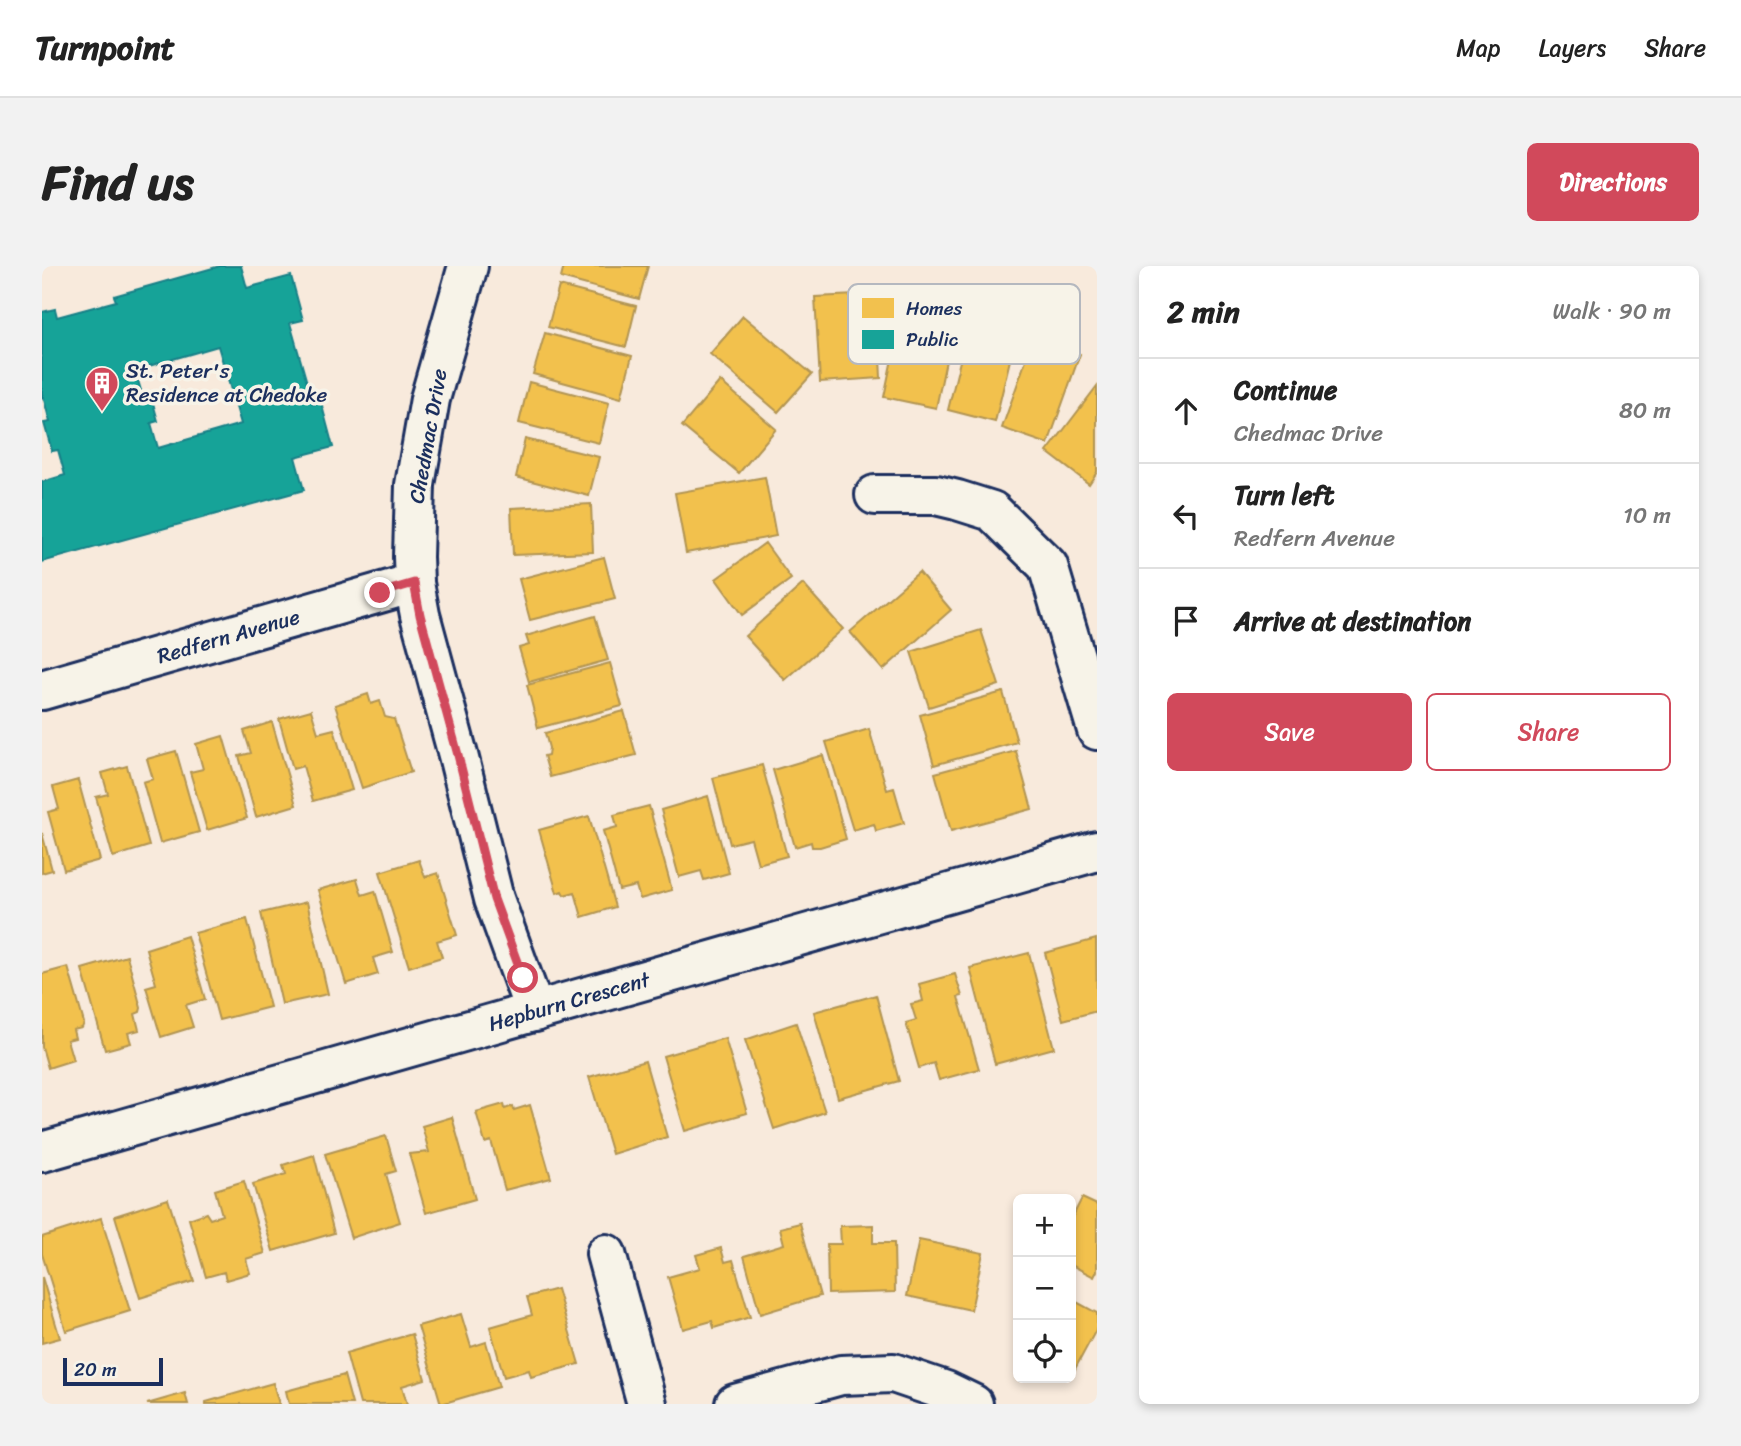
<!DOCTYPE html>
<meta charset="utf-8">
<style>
:root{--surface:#fff;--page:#f2f2f2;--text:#222;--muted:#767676;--line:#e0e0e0;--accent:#d1495b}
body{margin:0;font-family:Sriracha,sans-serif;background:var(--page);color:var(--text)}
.controls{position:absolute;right:21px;bottom:21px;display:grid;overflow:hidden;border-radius:10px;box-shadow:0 4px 10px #0003}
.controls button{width:63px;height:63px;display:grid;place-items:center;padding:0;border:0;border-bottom:2px solid var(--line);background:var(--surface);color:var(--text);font:35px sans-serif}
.scale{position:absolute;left:21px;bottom:18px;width:100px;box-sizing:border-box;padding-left:7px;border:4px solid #1b2f5e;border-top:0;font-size:19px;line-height:24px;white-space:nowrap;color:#1b2f5e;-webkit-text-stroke:5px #f7f3e8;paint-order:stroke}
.stop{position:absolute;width:21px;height:21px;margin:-16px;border:5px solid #d1495b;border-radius:50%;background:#fff}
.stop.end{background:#d1495b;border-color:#fff;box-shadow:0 2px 7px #0008}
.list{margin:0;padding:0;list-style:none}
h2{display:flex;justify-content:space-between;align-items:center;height:91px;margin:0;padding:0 28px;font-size:30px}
h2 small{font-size:23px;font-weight:400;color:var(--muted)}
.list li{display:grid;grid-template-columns:46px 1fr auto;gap:21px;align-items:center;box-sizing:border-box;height:105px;padding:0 28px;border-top:2px solid var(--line)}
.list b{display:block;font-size:26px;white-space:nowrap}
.list p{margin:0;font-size:23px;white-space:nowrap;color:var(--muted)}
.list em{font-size:23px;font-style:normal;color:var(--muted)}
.actions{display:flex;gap:14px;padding:21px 28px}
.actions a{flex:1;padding:16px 0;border:2px solid var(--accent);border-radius:10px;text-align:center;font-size:24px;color:var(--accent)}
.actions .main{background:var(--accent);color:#fff}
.icon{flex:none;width:38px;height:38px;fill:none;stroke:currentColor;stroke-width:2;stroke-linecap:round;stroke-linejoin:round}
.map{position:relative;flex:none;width:1055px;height:1138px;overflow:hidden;border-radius:10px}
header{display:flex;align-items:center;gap:42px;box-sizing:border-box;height:98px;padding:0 35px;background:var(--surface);border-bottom:2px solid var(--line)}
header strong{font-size:33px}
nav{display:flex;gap:38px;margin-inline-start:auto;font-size:24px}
.intro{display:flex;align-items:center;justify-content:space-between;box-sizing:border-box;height:168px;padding:0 42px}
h1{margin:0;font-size:49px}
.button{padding:18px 32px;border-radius:10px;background:var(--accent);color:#fff;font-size:24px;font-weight:700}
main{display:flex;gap:42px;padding:0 42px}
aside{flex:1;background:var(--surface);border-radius:10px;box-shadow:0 4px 10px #0003}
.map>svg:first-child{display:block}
.homes{fill:#f2c14e;stroke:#b29553;stroke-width:2}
.public{fill:#17a398;stroke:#188087;stroke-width:2;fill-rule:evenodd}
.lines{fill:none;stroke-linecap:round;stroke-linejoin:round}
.minor-casing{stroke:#1b2f5e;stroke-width:44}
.minor{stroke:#f7f3e8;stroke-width:38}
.route{stroke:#d1495b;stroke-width:9}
.labels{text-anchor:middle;stroke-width:7;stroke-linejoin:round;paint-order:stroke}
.poi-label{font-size:21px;fill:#1b2f5e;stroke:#f7f3e8;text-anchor:start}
.street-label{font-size:21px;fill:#1b2f5e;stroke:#f7f3e8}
.key{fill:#f7f3e8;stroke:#b5b8bf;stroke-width:2}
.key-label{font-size:19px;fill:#1b2f5e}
</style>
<header>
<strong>Turnpoint</strong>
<nav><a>Map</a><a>Layers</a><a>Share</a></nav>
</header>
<div class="intro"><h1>Find us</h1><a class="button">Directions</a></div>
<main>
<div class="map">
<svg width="1055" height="1138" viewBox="0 0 1055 1138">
<rect width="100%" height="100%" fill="#f8eadc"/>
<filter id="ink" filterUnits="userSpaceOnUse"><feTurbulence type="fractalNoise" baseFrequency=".0143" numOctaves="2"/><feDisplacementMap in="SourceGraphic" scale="14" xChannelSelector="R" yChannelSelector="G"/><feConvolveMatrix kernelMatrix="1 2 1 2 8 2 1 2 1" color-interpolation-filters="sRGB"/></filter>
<g filter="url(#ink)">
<path class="homes" d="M 522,0 L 606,0 L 597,33 L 519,12 Z
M 517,20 L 594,40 L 584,81 L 506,61 Z
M 835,28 L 839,112 L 778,116 L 773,31 Z
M 862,36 L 914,47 L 894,142 L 842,131 Z
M 701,50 L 770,108 L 736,146 L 668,88 Z
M 928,54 L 975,65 L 953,156 L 906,144 Z
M 503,67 L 590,90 L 579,132 L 491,108 Z
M 992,71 L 1038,88 L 1006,178 L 960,162 Z
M 678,115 L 734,163 L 697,207 L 640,160 Z
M 487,116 L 567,137 L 557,177 L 477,157 Z
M 1055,120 L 1055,206 L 1047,218 L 1005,186 Z
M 483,173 L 557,191 L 547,230 L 474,211 Z
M 723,211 L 734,270 L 644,287 L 633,227 Z
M 549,238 L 551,286 L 471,289 L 469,242 Z
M 723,277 L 749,313 L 700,349 L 674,313 Z
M 562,291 L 573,333 L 488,354 L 477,313 Z
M 877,306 L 909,344 L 841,404 L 808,366 Z
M 761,318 L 801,363 L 743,414 L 703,370 Z
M 553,350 L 566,394 L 487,416 L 477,382 L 487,379 L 484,370 Z
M 939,364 L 957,419 L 887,441 L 869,386 Z
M 568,397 L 580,440 L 496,462 L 485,419 Z
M 961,426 L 975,476 L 892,499 L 878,449 Z
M 326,428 L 329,438 L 338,435 L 343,451 L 352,453 L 369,506 L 320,522 L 293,439 Z
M 269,444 L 276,467 L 292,463 L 310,524 L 271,535 L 261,500 L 251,503 L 237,453 Z
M 582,445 L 594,489 L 508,511 L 502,490 L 506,489 L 507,482 L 503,467 Z
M 230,456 L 254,539 L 214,551 L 197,490 L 209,487 L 202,465 Z
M 827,463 L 845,524 L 852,522 L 862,557 L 834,565 L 832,558 L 811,564 L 784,476 Z
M 181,470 L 205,552 L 165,564 L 148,506 L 161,503 L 154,478 Z
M 134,485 L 157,566 L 118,577 L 101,516 L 111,513 L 105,493 Z
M 974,485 L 990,543 L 909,565 L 893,507 Z
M 781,489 L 804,573 L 778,581 L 770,581 L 769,576 L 753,581 L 731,504 Z
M 720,499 L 745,590 L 716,598 L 709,573 L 688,578 L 671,512 Z
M 85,500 L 107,580 L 71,591 L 54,531 L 66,528 L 60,507 Z
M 36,514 L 58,594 L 22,604 L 6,546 L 17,543 L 11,521 Z
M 666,530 L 687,607 L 662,614 L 659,605 L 637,611 L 619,544 Z
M 607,540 L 630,624 L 598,633 L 594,620 L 577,624 L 561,565 L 575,561 L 572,549 Z
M 547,550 L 573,641 L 540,651 L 533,626 L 522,629 L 520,625 L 515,627 L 497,564 Z
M 0,567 L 10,604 L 0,607 Z
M 377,594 L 383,611 L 396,607 L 415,669 L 395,675 L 400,691 L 367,701 L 338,606 Z
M 315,613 L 320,629 L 333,625 L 351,686 L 331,692 L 336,708 L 304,718 L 276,624 Z
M 265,636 L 286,728 L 240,738 L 219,647 Z
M 205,653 L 228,741 L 177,754 L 153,667 Z
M 145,670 L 163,733 L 144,739 L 151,761 L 119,771 L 104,721 L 114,718 L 104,683 Z
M 1054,673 L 1055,745 L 1021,754 L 1003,687 Z
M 987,687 L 1012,782 L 953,798 L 928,702 Z
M 85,690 L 99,742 L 98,746 L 93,748 L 97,764 L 86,767 L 89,777 L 63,784 L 40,703 Z
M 26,701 L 42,757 L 40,762 L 31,764 L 33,772 L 25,774 L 31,794 L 6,802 L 0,781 L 0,708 Z
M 913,708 L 920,730 L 916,731 L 937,803 L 897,814 L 892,797 L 877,802 L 864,757 L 874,754 L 869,738 L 881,735 L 877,718 Z
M 834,729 L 857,815 L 796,832 L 772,746 Z
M 754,757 L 783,846 L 732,863 L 703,774 Z
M 683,772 L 705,847 L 643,865 L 621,790 Z
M 603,795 L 625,871 L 570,888 L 547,811 Z
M 462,838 L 463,843 L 471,840 L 472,844 L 488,839 L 509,912 L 463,924 L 449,875 L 443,877 L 434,846 Z
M 410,851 L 433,933 L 384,947 L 367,888 L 387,886 L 380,860 Z
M 344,870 L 354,905 L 344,908 L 358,956 L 309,972 L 283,888 Z
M 272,889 L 292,967 L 231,985 L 211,918 L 244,908 L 241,899 Z
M 202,915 L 223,987 L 204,993 L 208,1007 L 184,1014 L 182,1006 L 164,1011 L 147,953 L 164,947 L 168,953 L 180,949 L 173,924 Z
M 1040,932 L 1055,939 L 1055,1005 L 1052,1011 L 1029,999 L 1029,954 Z
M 126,933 L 152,1015 L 98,1032 L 73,950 Z
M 59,952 L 88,1045 L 24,1065 L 0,988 L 0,971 Z
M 758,957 L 778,1030 L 718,1048 L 702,990 L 742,978 L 738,962 Z
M 831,959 L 831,977 L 852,977 L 853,1026 L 786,1028 L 785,978 L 799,978 L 798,960 Z
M 877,974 L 941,987 L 929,1044 L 865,1030 Z
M 679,982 L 683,996 L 691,994 L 708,1051 L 672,1062 L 670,1055 L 641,1063 L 626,1011 L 658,1002 L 654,989 Z
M 0,1011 L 18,1072 L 0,1077 Z
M 515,1023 L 537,1098 L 489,1111 L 487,1104 L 462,1111 L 448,1061 L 490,1049 L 485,1031 Z
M 1029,1033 L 1055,1047 L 1055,1062 L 1033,1103 L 1029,1101 Z
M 419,1048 L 429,1081 L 444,1076 L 457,1121 L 399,1138 L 376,1060 Z
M 370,1068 L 383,1113 L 360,1120 L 365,1138 L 318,1138 L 304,1087 Z
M 302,1109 L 310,1138 L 247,1138 L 244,1125 Z
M 231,1117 L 237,1138 L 164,1138 L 164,1136 Z
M 143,1127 L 146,1138 L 105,1138 Z"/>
<path class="public" d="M 178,0 L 199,0 L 205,22 L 249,10 L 261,54 L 248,57 L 271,138 L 279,136 L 291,181 L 253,191 L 262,224 L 0,296 L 0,216 L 23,209 L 16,184 L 10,185 L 2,157 L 8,156 L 1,130 L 0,131 L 0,46 L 13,43 L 15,51 L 74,35 L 72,30 ZM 176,80 L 199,158 L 116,182 L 109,157 L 116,155 L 108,126 L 100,128 L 93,104 Z"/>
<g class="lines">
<defs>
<g id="minor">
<path d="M 426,0 L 388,133 L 373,219 L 371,291 L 372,317 L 378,349 L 416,489 L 452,633 L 493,746"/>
<path d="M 833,229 L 894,229 L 915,234 L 950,245 L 1006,300 L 1055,464"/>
<path id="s1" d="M 0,424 L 372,317"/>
<path id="s2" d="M 0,886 L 1055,585"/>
<path d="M 564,988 L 605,1138"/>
<path d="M 693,1138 L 799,1109 L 851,1107 L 904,1125 L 931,1138"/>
</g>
</defs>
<use href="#minor" class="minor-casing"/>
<use href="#minor" class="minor"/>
</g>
</g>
<g class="lines" filter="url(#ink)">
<path class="route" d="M 338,327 L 372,317 L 378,349 L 416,489 L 452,633 L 481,712"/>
</g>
<defs>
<symbol id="building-pin" viewBox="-11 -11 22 30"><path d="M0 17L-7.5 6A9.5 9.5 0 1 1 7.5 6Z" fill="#d1495b" stroke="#f7f3e8"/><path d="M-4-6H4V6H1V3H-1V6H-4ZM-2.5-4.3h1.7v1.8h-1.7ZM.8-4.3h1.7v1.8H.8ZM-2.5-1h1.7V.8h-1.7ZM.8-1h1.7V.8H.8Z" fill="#fff"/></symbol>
</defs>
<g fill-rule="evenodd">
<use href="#building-pin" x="41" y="98" width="38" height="52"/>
</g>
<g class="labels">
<g class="poi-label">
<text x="84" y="112">St. Peter's<tspan x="84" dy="24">Residence at Chedoke</tspan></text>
</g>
<g class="street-label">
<text transform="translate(386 170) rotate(-80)" y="7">Chedmac Drive</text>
<text dy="7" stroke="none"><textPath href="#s1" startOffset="194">Redfern Avenue</textPath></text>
<text dy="7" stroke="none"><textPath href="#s2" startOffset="548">Hepburn Crescent</textPath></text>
</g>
</g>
<rect x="806" y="18" width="232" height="80" rx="10" class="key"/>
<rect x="820" y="32" width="32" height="20" fill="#f2c14e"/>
<rect x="820" y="64" width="32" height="19" fill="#17a398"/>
<g class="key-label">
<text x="864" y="49">Homes</text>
<text x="864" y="80">Public</text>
</g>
</svg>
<div class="controls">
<button>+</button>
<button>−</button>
<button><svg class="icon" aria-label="locate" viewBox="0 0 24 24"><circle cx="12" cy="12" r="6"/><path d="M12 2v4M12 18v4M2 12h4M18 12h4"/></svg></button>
</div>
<div class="scale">20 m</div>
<div class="stop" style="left:481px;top:712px"></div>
<div class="stop end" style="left:338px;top:327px"></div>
</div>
<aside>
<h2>2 min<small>Walk · 90 m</small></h2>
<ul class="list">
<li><svg class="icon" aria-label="ahead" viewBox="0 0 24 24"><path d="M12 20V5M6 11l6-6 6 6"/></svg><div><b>Continue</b><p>Chedmac Drive</p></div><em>80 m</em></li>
<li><svg class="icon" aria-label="left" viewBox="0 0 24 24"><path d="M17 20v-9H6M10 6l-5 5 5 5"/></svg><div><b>Turn left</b><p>Redfern Avenue</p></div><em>10 m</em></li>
<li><svg class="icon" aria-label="arrive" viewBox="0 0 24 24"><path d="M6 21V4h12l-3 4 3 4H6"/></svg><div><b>Arrive at destination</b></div></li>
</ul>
<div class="actions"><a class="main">Save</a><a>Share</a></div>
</aside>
</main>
